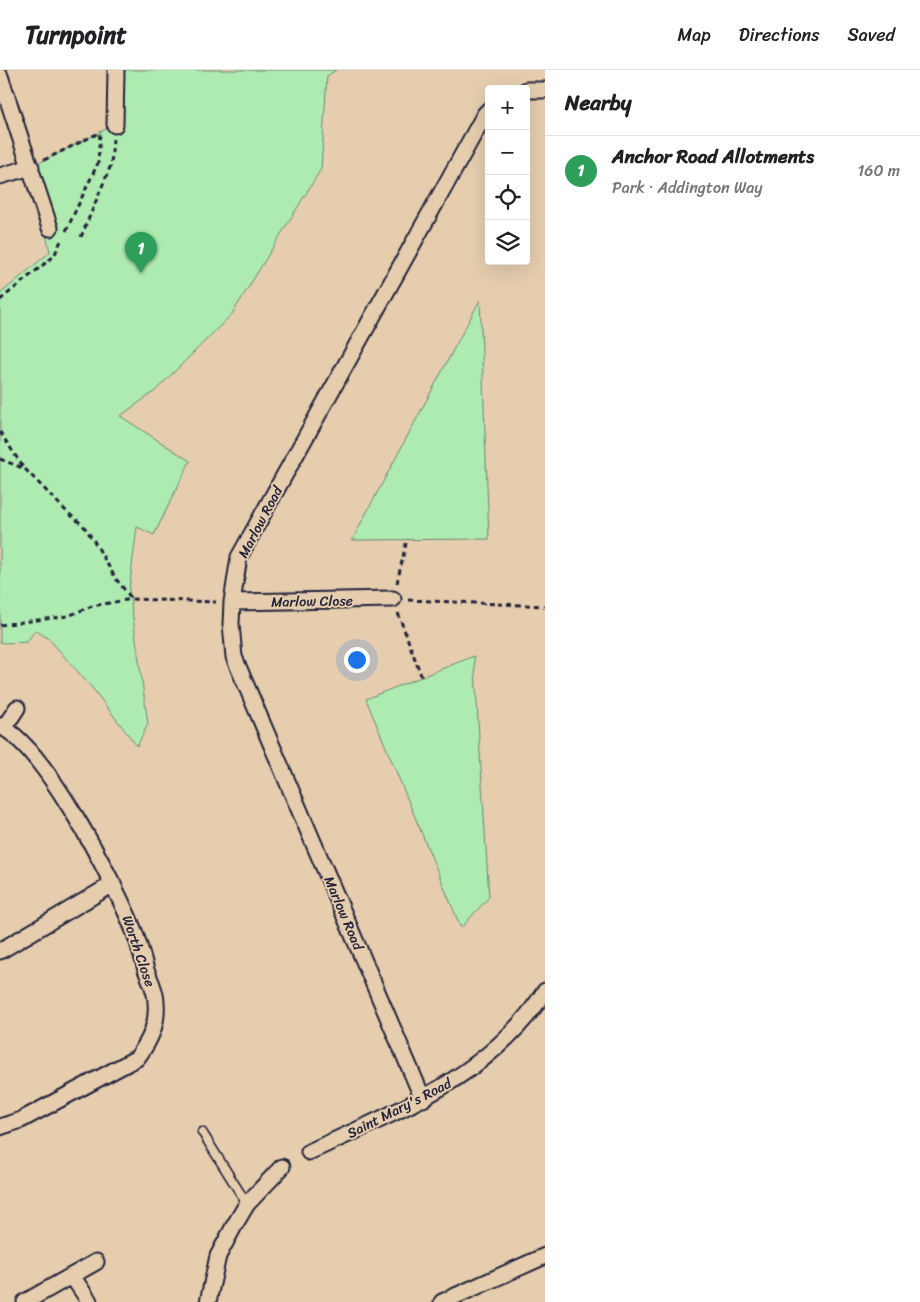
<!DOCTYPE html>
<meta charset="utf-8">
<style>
:root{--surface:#fff;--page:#f2f2f2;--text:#202124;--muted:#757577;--line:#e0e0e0;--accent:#2563eb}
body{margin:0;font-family:Sriracha,sans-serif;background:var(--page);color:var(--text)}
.controls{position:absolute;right:15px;top:15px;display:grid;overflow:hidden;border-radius:5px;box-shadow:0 5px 20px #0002}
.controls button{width:45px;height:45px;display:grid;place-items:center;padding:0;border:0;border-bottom:1px solid var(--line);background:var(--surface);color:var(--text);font:25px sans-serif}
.you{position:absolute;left:356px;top:589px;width:18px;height:18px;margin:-12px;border:4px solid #fff;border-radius:50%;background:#1a73e8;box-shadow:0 0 0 8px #1a73e833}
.badge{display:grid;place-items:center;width:32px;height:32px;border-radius:50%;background:var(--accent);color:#fff;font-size:16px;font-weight:700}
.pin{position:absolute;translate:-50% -41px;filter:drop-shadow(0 1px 2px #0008)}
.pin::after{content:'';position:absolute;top:26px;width:18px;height:15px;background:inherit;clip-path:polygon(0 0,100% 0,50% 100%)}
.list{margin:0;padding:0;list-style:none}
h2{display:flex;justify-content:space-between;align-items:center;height:65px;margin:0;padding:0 20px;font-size:21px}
h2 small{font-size:16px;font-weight:400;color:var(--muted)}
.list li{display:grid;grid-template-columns:32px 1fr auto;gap:15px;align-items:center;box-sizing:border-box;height:70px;padding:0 20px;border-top:1px solid var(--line)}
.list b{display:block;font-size:19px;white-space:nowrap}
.list p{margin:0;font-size:16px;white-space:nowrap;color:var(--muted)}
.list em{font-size:16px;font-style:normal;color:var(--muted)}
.icon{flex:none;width:28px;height:28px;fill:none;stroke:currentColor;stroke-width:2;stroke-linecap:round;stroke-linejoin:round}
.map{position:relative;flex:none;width:545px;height:1232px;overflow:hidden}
header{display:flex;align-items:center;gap:30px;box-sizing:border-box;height:70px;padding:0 25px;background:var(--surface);border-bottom:1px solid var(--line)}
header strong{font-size:24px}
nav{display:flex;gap:28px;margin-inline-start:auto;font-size:18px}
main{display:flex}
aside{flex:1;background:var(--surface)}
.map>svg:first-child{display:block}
.green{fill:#aeebb1;stroke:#688676}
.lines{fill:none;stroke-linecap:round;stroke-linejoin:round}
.lane-casing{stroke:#22223b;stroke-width:11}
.street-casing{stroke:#22223b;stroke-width:19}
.path{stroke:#22223b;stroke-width:3;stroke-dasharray:5 4;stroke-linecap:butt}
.lane{stroke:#e5cdae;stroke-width:8}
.street{stroke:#e5cdae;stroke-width:15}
.labels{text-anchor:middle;stroke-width:4;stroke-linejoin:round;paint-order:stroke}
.street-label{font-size:14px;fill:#22223b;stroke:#e5cdae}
</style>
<header>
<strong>Turnpoint</strong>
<nav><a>Map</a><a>Directions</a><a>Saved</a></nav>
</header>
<main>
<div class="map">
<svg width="545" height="1232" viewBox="0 0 545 1232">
<rect width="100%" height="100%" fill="#e5cdae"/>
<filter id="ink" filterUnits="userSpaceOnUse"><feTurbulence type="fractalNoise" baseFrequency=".02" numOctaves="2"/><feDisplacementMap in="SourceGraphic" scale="10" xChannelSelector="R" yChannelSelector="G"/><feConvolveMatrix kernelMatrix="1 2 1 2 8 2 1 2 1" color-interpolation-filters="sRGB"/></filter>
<g filter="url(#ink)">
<path class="green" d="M 116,0 L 336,0 L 327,6 L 321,99 L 232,244 L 155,321 L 120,346 L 190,391 L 154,465 L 137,457 L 129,520 L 148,654 L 137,676 L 93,619 L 49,569 L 35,560 L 27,572 L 4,573 L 0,572 L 0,224 L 50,182 L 31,97 L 114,55 Z
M 480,230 L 489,469 L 352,470 Z
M 474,586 L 489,827 L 461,858 L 366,629 Z"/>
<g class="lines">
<defs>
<path id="lane" d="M 202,1062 L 247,1134"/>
<path id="street" d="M 0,6 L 50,158
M 526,20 L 545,20
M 115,55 L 116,0
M 0,106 L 31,97
M 232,532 L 393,529
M 0,656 C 44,676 113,810 132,856 C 138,870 142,885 146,900 C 150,910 156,921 156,932 C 158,954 150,971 137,988 L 21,1050 L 0,1057
M 4,658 L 17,638
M 0,881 L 113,814
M 423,1029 L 234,587 L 231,554 L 232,532 L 239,487 L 485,44 L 489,40
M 309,1082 C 396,1042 491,1006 545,921
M 72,1206 L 89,1231
M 25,1232 L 96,1192
M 208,1232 L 218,1186 L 234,1156 L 247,1134 L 282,1097
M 442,1232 L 545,1186"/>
</defs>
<use href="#lane" class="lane-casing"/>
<use href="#street" class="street-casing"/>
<path class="path" d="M 44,90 L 101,62
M 66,161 L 98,93 L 100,62
M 81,167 L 111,95 L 113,69
M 0,230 L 54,186 L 61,171
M 0,362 L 23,397
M 0,389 L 25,399 L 68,443 L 83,455 L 94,471 L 116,509 L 132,529
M 397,513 L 407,469
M 408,530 L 545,536
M 398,543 L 422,608
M 0,555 L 68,546 L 92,536 L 132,529 L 216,532"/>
<use href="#lane" class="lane"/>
<use href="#street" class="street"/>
</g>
</g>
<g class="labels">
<g class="street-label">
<text transform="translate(260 452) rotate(-62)" y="5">Marlow Road</text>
<text transform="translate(312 531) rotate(-1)" y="5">Marlow Close</text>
<text transform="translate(344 843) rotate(67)" y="5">Marlow Road</text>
<text transform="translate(139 881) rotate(71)" y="5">Worth Close</text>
<text transform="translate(399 1038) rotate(-27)" y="5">Saint Mary's Road</text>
</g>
</g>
</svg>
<div class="controls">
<button>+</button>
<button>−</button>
<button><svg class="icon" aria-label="locate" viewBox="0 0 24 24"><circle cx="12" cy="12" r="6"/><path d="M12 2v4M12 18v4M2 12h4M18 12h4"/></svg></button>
<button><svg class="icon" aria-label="layers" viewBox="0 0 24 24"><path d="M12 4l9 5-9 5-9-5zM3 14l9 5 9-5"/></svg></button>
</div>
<div class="you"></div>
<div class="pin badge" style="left:141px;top:203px;background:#2e9e5b">1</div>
</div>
<aside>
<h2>Nearby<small></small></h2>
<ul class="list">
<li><span class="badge" style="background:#2e9e5b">1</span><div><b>Anchor Road Allotments</b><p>Park · Addington Way</p></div><em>160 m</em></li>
</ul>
</aside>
</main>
